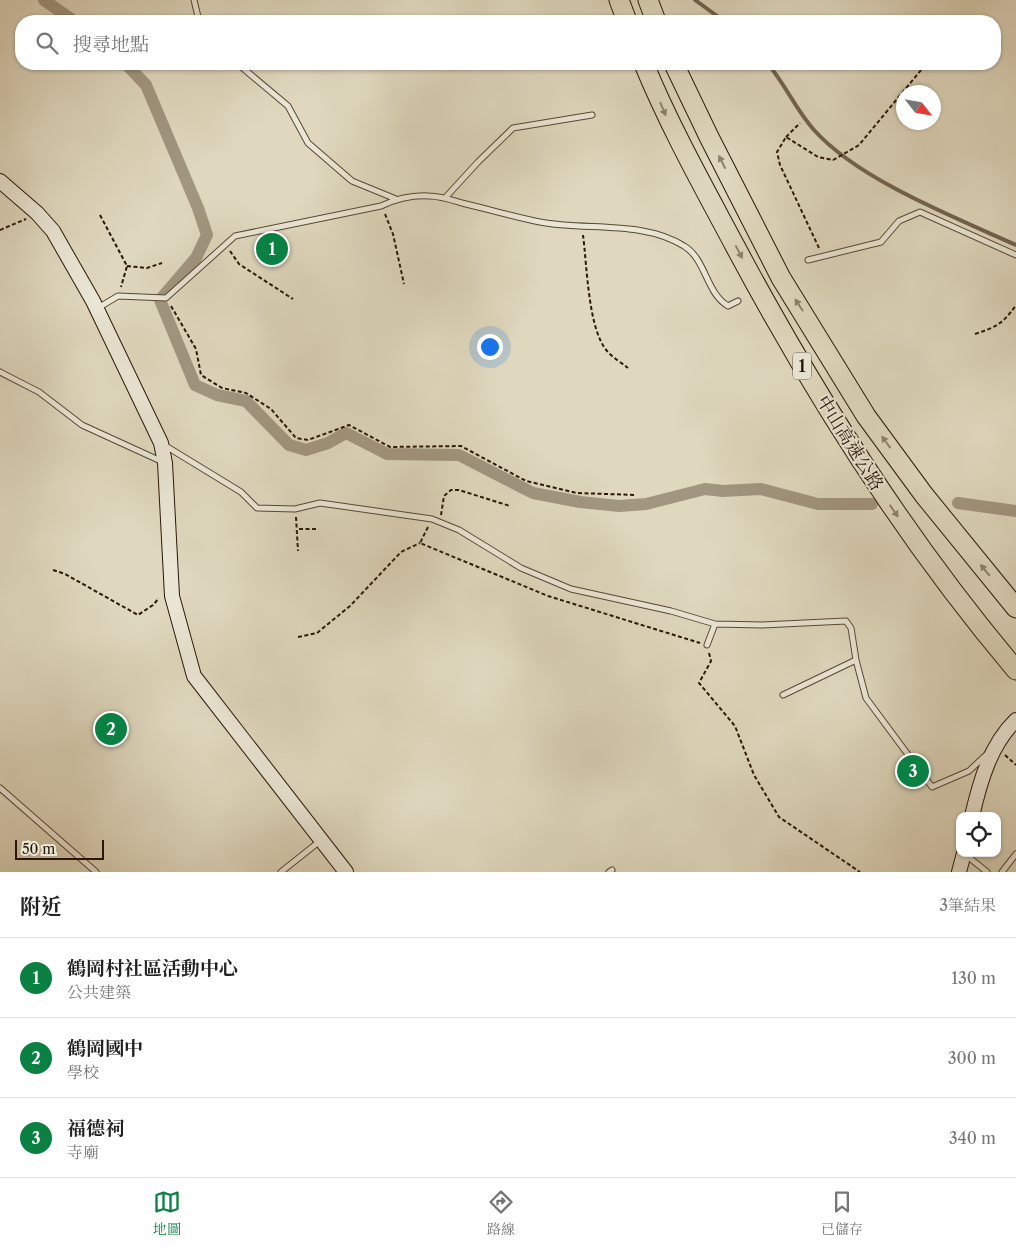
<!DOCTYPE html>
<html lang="zh-TW">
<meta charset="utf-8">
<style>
:root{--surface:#fff;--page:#f6f6f6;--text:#222;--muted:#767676;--line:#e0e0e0;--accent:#0b8043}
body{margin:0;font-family:"Libre Caslon Text","Noto Serif TC",serif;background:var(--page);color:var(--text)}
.controls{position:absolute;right:15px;bottom:15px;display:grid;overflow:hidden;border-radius:10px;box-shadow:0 1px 4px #0004}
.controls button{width:45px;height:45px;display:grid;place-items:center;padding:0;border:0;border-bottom:1px solid var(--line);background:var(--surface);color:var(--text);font:25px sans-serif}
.compass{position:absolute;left:896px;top:85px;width:45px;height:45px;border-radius:50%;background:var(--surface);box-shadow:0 1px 4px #0004;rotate:121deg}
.scale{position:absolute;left:15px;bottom:12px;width:89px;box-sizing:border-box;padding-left:5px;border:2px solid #2a1707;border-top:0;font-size:14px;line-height:18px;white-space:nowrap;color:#2a1707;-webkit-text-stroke:4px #eae6d5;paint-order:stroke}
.you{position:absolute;left:489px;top:346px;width:18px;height:18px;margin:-12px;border:4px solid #fff;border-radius:50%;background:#1a73e8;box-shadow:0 0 0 8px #1a73e833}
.badge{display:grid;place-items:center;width:32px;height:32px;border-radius:50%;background:var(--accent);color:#fff;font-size:16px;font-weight:700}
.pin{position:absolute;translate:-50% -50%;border:2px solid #fff;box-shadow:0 1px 5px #0006}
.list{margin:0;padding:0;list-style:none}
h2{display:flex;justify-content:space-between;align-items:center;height:65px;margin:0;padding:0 20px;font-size:21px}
h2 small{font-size:16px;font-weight:400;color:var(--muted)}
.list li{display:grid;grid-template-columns:32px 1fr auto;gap:15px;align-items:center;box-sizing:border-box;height:80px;padding:0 20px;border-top:1px solid var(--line)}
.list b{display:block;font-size:19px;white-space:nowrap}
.list p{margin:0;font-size:16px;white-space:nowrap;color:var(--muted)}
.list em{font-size:16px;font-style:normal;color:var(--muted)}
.icon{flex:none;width:28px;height:28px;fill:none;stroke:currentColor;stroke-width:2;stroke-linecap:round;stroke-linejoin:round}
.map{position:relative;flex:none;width:1016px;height:872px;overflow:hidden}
.search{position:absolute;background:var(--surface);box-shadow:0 1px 4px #0004;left:15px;right:15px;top:15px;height:55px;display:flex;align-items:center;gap:12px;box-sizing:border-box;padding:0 18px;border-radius:20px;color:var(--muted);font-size:19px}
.sheet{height:305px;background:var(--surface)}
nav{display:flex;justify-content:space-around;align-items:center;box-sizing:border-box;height:70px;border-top:1px solid var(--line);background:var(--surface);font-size:14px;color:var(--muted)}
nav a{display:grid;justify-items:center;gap:2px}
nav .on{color:var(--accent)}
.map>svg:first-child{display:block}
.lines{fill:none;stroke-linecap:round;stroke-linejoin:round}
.stream{stroke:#716350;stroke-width:4}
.canal{stroke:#a19680;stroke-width:12}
.lane-casing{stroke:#574735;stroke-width:7}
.secondary-casing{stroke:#2a1707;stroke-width:16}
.highway-casing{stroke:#2a1707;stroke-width:21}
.path{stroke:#2a1707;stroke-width:2;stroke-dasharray:4 2.5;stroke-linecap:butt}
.lane{stroke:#eae6d5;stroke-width:5}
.secondary{stroke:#eae6d5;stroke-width:14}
.highway{stroke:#dfd8be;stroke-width:19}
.oneway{fill:#8e816c}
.labels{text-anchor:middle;stroke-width:4;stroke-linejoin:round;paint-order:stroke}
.shield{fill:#eae6d5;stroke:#645545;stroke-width:1}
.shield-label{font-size:16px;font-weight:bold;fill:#2a1707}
.street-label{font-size:18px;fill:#2a1707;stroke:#eae6d5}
</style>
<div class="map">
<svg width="1016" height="872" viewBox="0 0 1016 872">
<rect width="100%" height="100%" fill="#dfd8be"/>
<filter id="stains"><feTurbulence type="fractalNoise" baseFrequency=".004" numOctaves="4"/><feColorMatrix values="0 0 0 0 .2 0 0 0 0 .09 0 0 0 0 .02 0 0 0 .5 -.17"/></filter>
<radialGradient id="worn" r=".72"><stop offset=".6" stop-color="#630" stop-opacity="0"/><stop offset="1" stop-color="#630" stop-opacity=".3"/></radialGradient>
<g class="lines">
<path class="stream" d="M 695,0 L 724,21
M 768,64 C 785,84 796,110 814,130 C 859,180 954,217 1016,245"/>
<path class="canal" d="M 44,0 L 74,21
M 126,64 L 146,85 L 198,208 L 207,235 L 196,258 L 160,300 L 195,385 L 217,395 L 246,401 L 289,445 L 306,450 L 328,443 L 346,433 L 387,454 L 459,455 L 533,493 L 580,502 L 619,506 L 646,504 L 705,489 L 723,491 L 761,489 L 818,504 L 872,504
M 958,503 L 1016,511"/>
<defs>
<path id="lane" d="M 194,0 L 199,21
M 238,64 L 288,106 L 308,143 L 352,181 L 396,199
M 445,198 L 478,162 L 513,128 L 592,115
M 808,260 L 881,242 L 899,221 L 920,212 L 1016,255
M 98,308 L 118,296 L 166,298 L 235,236 L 381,206 C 396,199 412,195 429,196 C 440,196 452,200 462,203 C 488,209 514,217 540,222 C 586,231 643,220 684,246 C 706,259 706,293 728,306 L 738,301
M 0,372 L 39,392 L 82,425 L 163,462
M 164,445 L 241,492 L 257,508 L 295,509 L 320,503 L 432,519 L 459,530 L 521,568 L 571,589 L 671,611 L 715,624
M 707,645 L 715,624 L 762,625 L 846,621 L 851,628 L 856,660 L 866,698 L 932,787 L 969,771 L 987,754
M 783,695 L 856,660
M 0,788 L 96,872
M 966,855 L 987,872
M 281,872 L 320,841
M 609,872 L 612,870
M 1002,872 L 1016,854"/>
<path id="secondary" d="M 0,181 L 37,213 L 53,231 L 93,301 L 161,443 L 165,463 L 172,596 L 194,676 L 346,872
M 972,816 C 980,782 990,745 1016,720
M 959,872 L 964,853"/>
<path id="highway" d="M 619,0 L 627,21
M 648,0 L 656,21
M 644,64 C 670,127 703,186 735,246 C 815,396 906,540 1016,670
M 674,64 L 709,137 L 781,278 L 866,416 L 924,495 L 1016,608"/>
</defs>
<use href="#lane" class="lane-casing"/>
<use href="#secondary" class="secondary-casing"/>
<use href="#highway" class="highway-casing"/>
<path class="path" d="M 786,137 L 800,123
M 385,214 L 393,234 L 404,284
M 100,215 L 127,266 L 121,287
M 0,230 L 26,219
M 583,235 C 587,265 588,329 607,351 C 613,358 622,363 628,368
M 819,248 L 780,165 L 777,152 L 786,137 L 818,157 L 833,160 L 859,145 L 926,64
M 230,251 L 239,264 L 293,299
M 127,266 L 147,268 L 162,263
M 171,306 L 196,349 L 201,375 L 222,388 L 246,393 L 271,409 L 296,438 L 308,440 L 349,425 L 390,447 L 461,446 L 526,481 L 577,493 L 636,495
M 975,334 C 996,327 1003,324 1016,305
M 441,515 L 444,496 L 451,490 L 459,490 L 510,506
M 296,517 L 298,551
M 428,527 L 420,543 L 548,596 L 700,643
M 299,529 L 317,529
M 53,570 L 65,574 L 138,615 L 153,605 L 159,598
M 298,637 L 317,633 L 350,606 L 401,552 L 420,543
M 709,653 L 711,661 L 699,683 L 735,726 L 754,775 L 779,817 L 860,872
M 1005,755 L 1016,765"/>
<use href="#lane" class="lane"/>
<use href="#secondary" class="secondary"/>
<use href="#highway" class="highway"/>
</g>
<defs><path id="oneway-solid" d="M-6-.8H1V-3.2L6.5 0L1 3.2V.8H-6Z" transform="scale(1.25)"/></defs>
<g class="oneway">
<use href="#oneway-solid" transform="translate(663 109) rotate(67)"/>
<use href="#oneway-solid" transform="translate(722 162) rotate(-117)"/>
<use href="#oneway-solid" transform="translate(739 252) rotate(62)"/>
<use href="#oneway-solid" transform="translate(799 305) rotate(-123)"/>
<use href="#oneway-solid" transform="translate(886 442) rotate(-126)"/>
<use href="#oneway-solid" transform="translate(894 511) rotate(55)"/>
<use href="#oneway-solid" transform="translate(985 570) rotate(-129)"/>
</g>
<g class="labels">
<rect class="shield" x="793" y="352.5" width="18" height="27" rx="4"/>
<g class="shield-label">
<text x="802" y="372">1</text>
</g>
<g class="street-label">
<text transform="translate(850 443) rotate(58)" y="6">中山高速公路</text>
</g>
</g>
<rect width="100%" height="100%" filter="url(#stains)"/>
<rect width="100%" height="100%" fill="url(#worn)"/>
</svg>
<div class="controls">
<button><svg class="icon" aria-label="locate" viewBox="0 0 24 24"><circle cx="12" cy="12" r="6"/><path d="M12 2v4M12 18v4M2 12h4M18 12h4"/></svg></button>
</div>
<svg class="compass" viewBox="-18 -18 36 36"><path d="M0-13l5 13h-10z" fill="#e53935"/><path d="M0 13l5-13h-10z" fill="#767676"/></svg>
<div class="scale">50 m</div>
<div class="you"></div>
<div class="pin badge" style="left:272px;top:249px">1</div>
<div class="pin badge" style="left:111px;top:729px">2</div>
<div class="pin badge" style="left:913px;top:771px">3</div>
<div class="search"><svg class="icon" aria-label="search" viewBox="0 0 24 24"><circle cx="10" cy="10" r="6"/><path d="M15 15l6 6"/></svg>搜尋地點</div>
</div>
<section class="sheet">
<h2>附近<small>3筆結果</small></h2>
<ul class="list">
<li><span class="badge">1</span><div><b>鶴岡村社區活動中心</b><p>公共建築</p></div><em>130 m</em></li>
<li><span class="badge">2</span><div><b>鶴岡國中</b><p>學校</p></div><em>300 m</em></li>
<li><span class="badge">3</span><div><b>福德祠</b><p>寺廟</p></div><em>340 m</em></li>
</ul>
</section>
<nav>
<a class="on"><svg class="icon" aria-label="map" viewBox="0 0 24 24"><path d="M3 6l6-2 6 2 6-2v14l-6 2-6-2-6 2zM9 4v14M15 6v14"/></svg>地圖</a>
<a><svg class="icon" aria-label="directions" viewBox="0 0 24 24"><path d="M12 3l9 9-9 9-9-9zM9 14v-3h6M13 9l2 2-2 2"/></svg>路線</a>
<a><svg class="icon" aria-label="saved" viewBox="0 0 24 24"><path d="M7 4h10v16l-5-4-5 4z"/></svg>已儲存</a>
</nav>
